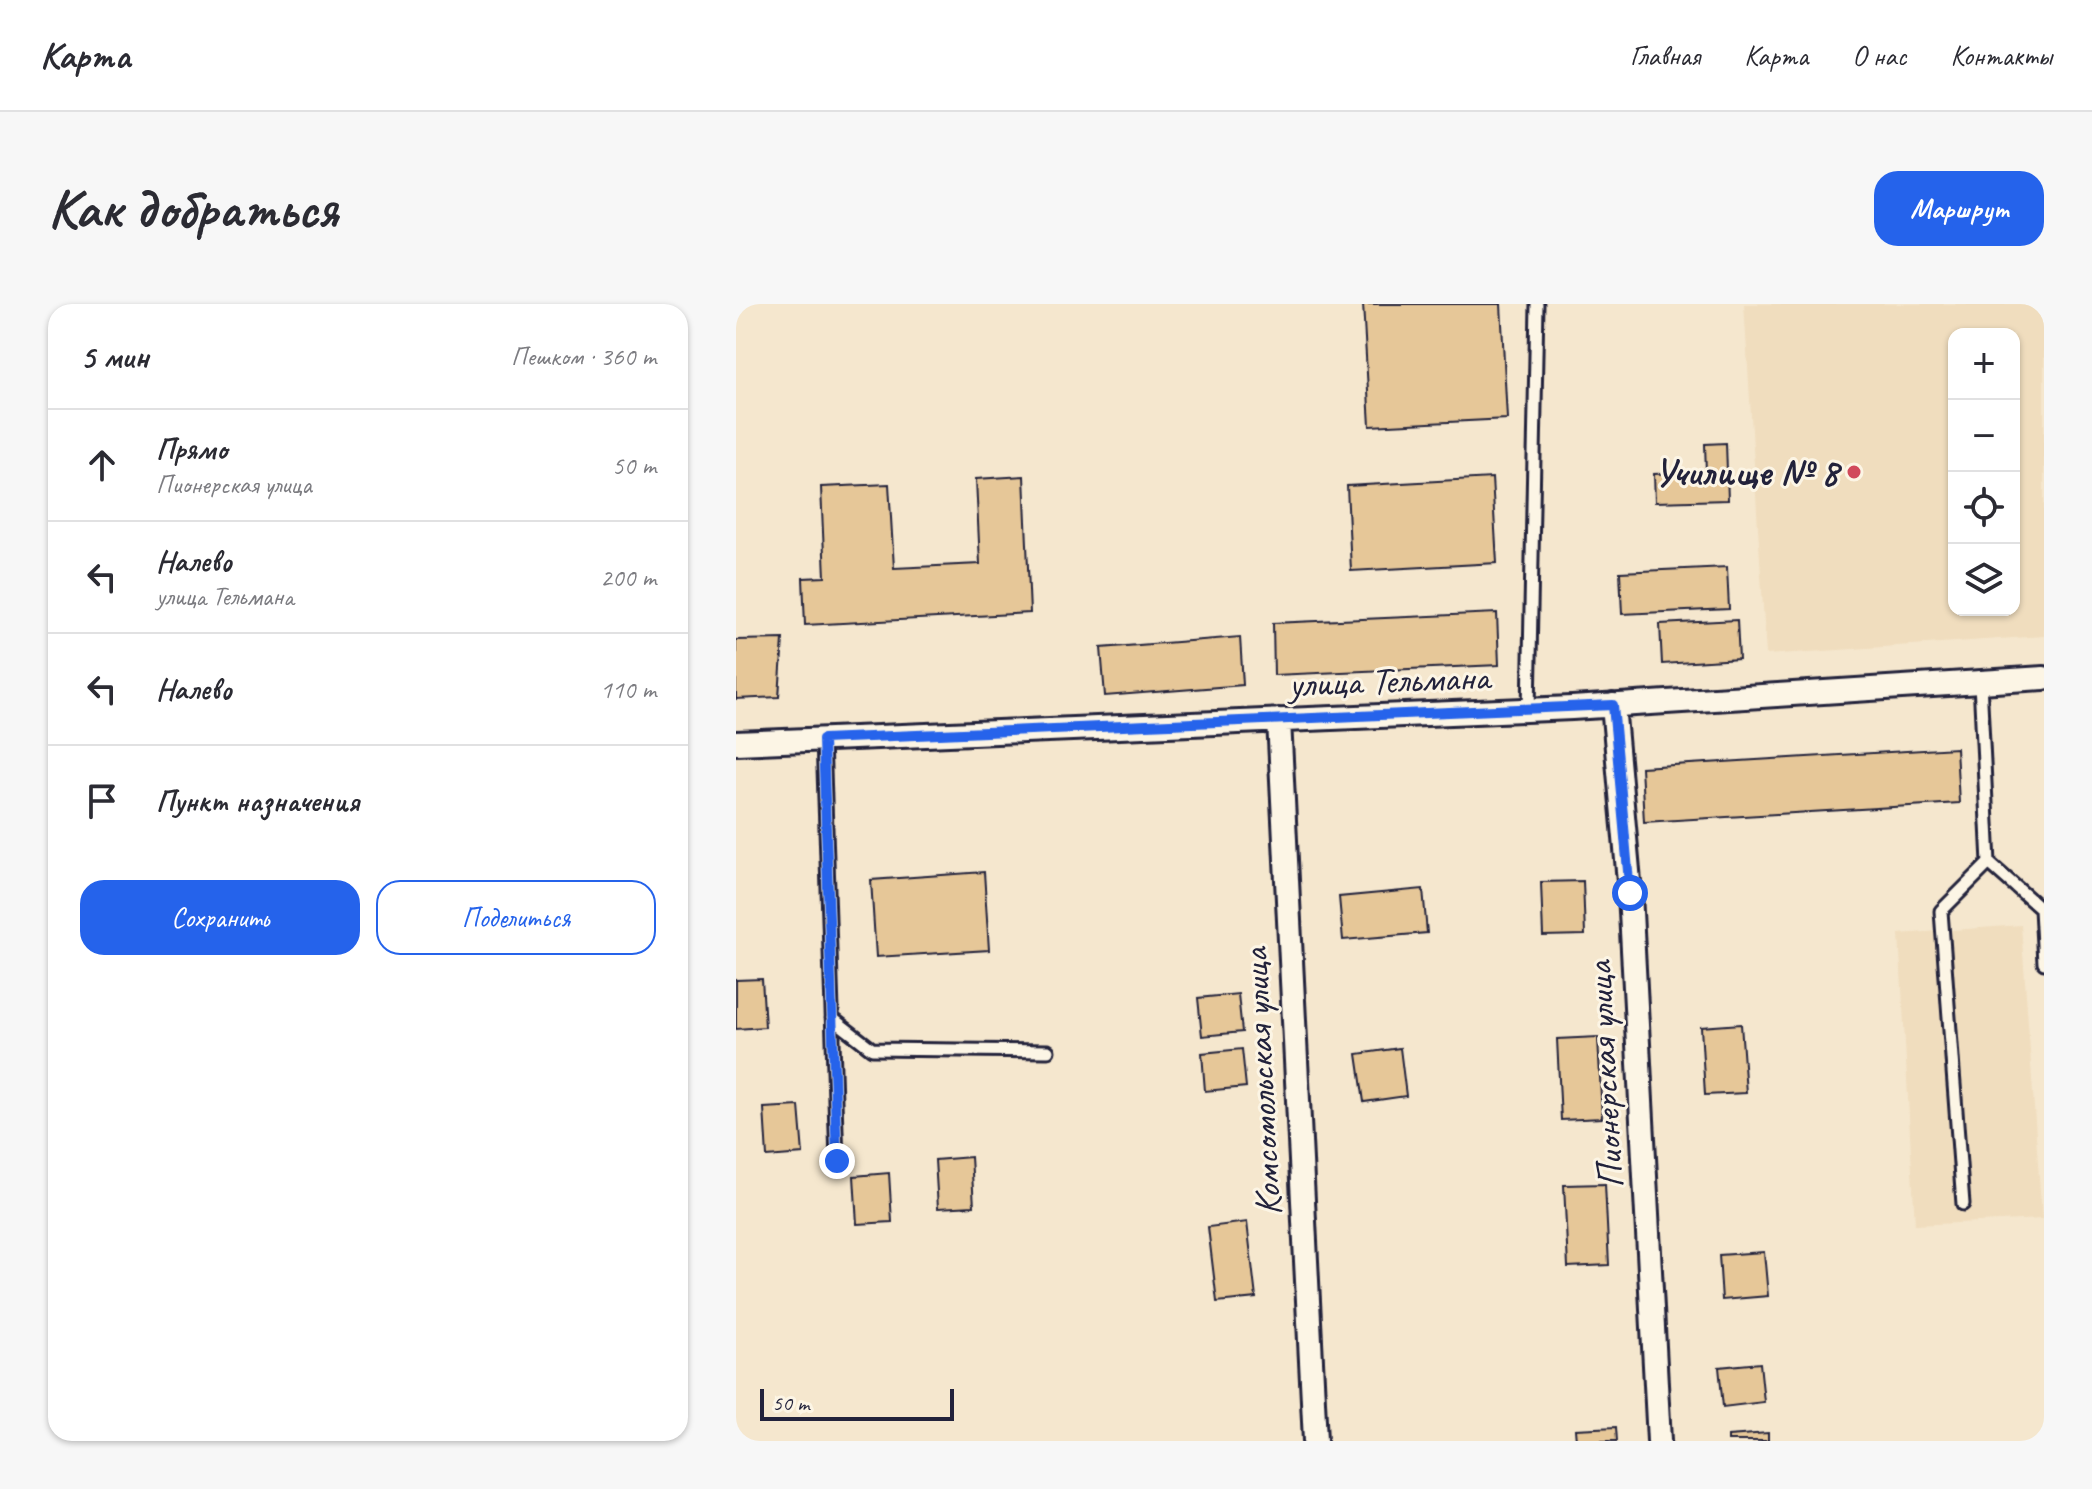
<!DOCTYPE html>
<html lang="ru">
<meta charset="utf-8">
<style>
:root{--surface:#fff;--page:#f7f7f7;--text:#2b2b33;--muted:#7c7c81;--line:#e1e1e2;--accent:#2563eb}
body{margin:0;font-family:Caveat,sans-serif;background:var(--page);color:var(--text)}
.controls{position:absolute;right:24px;top:24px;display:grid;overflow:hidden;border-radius:16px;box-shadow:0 2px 6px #0004}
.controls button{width:72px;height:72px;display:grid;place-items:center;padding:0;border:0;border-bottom:2px solid var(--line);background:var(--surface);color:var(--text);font:40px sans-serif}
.scale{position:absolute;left:24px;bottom:20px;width:194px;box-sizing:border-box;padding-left:8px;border:4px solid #22223b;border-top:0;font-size:22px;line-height:28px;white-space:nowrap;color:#22223b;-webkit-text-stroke:6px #fcf5e5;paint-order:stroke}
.stop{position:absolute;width:24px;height:24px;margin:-18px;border:6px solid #2563eb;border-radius:50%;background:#fff}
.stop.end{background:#2563eb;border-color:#fff;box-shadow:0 2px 8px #0008}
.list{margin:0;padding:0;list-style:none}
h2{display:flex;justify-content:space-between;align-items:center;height:104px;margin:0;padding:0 32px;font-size:34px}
h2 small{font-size:26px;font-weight:400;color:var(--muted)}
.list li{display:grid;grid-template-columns:52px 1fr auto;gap:24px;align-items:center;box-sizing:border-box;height:112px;padding:0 32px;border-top:2px solid var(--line)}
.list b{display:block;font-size:30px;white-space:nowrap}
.list p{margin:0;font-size:26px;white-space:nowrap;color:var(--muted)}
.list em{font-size:26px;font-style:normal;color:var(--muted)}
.actions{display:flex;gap:16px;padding:24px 32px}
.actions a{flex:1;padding:18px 0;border:2px solid var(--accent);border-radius:24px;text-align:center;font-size:28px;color:var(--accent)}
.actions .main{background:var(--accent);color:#fff}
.icon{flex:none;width:44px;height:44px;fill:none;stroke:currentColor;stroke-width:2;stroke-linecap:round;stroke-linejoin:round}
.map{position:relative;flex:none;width:1308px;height:1137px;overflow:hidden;border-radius:24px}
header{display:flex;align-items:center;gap:48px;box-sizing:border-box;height:112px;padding:0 40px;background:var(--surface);border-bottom:2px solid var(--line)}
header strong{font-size:38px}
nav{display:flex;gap:44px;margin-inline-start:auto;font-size:28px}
.intro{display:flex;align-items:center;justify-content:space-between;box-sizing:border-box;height:192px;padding:0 48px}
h1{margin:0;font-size:56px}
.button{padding:20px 36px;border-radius:24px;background:var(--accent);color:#fff;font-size:28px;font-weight:700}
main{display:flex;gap:48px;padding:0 48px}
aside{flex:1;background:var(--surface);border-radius:24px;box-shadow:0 2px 6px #0004}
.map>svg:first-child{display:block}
.built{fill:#f0ddbe;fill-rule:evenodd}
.building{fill:#e6c798;stroke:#22223b;stroke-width:2}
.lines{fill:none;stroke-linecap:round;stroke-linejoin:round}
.lane-casing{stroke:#22223b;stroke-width:17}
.street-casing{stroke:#22223b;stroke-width:28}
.lane{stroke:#fcf5e5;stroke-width:11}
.street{stroke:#fcf5e5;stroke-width:22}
.route{stroke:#2563eb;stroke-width:10}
.poi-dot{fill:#d1495b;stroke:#fcf5e5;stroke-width:3}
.labels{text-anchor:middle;stroke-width:6;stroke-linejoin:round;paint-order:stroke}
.poi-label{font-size:38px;font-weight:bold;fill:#22223b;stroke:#fcf5e5;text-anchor:end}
.street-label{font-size:38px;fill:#22223b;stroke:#fcf5e5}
</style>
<header>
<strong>Карта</strong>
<nav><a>Главная</a><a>Карта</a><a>О нас</a><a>Контакты</a></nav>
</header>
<div class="intro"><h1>Как добраться</h1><a class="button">Маршрут</a></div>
<main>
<aside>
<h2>5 мин<small>Пешком · 360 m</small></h2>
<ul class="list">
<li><svg class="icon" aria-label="ahead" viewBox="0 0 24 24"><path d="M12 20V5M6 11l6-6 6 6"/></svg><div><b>Прямо</b><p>Пионерская улица</p></div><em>50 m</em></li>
<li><svg class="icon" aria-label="left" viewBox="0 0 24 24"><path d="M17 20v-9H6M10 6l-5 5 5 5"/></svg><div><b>Налево</b><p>улица Тельмана</p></div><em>200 m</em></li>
<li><svg class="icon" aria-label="left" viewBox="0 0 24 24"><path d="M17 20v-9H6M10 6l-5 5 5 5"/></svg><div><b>Налево</b></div><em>110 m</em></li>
<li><svg class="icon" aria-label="arrive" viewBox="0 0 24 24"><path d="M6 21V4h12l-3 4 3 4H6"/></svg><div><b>Пункт назначения</b></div></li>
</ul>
<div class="actions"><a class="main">Сохранить</a><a>Поделиться</a></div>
</aside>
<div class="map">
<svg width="1308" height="1137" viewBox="0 0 1308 1137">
<rect width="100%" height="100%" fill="#f5e7ce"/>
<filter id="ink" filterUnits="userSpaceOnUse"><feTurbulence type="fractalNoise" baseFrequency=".0125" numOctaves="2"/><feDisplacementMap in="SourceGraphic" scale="16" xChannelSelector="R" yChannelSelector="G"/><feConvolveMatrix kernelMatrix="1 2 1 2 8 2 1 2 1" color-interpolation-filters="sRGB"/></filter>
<g filter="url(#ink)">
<path class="built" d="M 1008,0 L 1308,0 L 1308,332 L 1030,351 ZM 1278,30 L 1278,306 L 1218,306 L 1218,30 Z
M 1285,621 L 1306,915 L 1179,921 L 1163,630 Z"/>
<path class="building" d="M 627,0 L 765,0 L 771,115 L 634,122 Z
M 990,139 L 992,196 L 919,198 L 918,170 L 970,168 L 969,140 Z
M 288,172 L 294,309 L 69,321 L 67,274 L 89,273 L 85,183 L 153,180 L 158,264 L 244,260 L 240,175 Z
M 756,174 L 761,259 L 615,267 L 611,182 Z
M 991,263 L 993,305 L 886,310 L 884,268 Z
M 761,309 L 763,361 L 538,371 L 537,319 Z
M 1001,316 L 1003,355 L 926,360 L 924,320 Z
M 504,333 L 507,381 L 369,392 L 365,344 Z
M 47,335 L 43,393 L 0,395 L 0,336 Z
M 1220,444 L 1223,499 L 908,518 L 905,463 Z
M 248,568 L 253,646 L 140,653 L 135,576 Z
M 847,577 L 849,631 L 807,632 L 805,578 Z
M 687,585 L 691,629 L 607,636 L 603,593 Z
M 26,675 L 29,723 L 0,725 L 0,676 Z
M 502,690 L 506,728 L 466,732 L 462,694 Z
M 1005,720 L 1010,789 L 969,791 L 965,723 Z
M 862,733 L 866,814 L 825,816 L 821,735 Z
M 664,744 L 670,792 L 628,798 L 621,750 Z
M 506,745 L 510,783 L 469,787 L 466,749 Z
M 63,802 L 67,850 L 31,853 L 28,804 Z
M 235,853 L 238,902 L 202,904 L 199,856 Z
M 153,869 L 156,918 L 121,920 L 118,872 Z
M 869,880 L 873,961 L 832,963 L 828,881 Z
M 511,918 L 520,994 L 481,998 L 472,923 Z
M 1028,948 L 1032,992 L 986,996 L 983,951 Z
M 1024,1059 L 1028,1098 L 987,1103 L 983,1063 Z
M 880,1123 L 881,1137 L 840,1137 L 839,1125 Z
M 1032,1129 L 1032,1137 L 992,1137 L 992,1132 Z"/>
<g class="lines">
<defs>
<path id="lane" d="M 1244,378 L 1253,559 L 1305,605 L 1308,659
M 793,406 L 801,0
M 87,435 L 101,857
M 96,714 L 136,745 L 312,747
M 1227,900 L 1205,607 L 1253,559"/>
<path id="street" d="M 877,401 L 894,589 L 923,1137
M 543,416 L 579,1137
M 0,439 L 836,404 L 1308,374"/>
</defs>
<use href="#lane" class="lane-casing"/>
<use href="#street" class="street-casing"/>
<use href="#lane" class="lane"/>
<use href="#street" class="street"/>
</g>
</g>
<g class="lines" filter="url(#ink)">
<path class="route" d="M 101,857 L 87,435 L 877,401 L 894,589"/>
</g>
<circle class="poi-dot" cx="1118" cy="168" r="8"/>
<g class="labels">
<g class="poi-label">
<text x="1102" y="181">Училище № 8</text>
</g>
<g class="street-label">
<text transform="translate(653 376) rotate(-2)" y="13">улица Тельмана</text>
<text transform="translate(868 771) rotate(-93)" y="13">Пионерская улица</text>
<text transform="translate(525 778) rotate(-93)" y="13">Комсомольская улица</text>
</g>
</g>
</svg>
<div class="controls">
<button>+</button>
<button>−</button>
<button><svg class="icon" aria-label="locate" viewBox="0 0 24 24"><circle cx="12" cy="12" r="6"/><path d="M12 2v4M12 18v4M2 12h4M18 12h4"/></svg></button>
<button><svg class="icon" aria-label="layers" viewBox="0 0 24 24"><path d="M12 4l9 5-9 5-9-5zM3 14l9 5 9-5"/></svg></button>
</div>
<div class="scale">50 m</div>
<div class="stop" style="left:894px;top:589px"></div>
<div class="stop end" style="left:101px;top:857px"></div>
</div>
</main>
